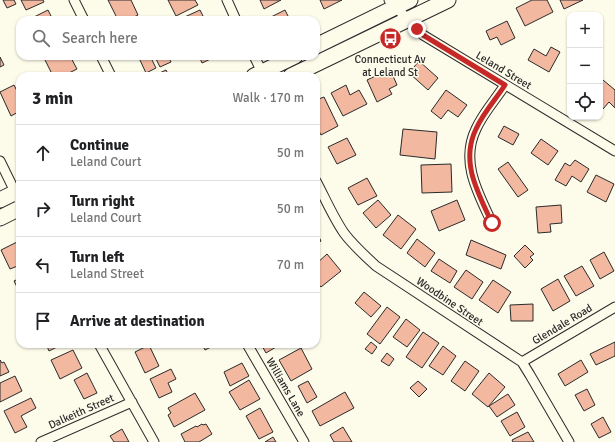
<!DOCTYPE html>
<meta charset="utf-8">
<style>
:root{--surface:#fff;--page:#f2f2f2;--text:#202124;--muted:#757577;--line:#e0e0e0}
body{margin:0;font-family:Signika,sans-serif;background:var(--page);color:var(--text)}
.controls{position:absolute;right:12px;top:12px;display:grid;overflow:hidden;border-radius:8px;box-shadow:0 1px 3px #0004}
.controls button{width:36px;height:36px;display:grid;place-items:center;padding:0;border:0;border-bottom:1px solid var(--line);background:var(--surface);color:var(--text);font:20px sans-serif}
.stop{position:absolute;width:12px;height:12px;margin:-9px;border:3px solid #c62828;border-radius:50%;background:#fff}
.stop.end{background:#c62828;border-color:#fff;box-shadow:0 1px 4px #0008}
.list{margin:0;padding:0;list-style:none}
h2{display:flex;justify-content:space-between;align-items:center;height:52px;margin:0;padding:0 16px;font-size:17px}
h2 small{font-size:13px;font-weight:400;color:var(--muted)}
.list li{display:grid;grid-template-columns:26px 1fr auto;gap:12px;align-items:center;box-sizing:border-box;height:56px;padding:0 16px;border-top:1px solid var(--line)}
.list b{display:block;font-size:15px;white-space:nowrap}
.list p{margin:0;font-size:13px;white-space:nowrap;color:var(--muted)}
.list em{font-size:13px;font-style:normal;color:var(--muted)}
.icon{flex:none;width:22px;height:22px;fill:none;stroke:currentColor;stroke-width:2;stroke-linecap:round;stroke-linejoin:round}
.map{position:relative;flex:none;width:615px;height:442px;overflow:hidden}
.search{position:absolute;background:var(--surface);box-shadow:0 1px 3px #0004;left:16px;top:16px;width:304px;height:44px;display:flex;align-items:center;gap:10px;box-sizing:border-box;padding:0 14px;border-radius:12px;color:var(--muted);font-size:15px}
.panel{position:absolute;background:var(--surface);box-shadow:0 1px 3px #0004;left:16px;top:72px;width:304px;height:276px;border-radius:12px}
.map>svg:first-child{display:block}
.building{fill:#f2b8a0;stroke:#2b2b2b}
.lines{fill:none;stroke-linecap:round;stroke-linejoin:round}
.minor-casing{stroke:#2b2b2b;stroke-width:11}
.primary-casing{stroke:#2b2b2b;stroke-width:17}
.minor{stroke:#fdfbea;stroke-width:9}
.primary{stroke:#fdfbea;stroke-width:15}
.route{stroke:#c62828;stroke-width:5}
.labels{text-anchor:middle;stroke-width:3;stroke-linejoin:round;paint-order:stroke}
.poi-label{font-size:11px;fill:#2b2b2b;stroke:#fdfbea}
.street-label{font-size:11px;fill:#2b2b2b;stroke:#fdfbea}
</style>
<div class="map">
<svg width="615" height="442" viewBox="0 0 615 442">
<rect width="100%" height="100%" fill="#fdfbea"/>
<path class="building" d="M 3,0 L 14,0 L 16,4 L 7,8 Z
M 21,0 L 43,0 L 44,2 L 26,10 Z
M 108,0 L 131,0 L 138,15 L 128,20 L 118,20 Z
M 168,0 L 195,0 L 198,5 L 176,16 Z
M 260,0 L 281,0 L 264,9 Z
M 320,0 L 342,0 L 324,9 Z
M 532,0 L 547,0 L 553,12 L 525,26 L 516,8 Z
M 560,0 L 583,0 L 564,9 Z
M 48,10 L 53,20 L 36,20 L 34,17 Z
M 200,10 L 205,20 L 178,20 Z
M 285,10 L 290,20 L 265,20 Z
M 507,21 L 515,38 L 501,45 L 497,37 L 490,40 L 486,31 Z
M 551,47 L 560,52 L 549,72 L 528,60 L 534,49 L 546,56 Z
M 43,56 L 70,56 L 77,69 L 63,76 L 53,76 Z
M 143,56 L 150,56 L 156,68 L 146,73 L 139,58 Z
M 156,56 L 168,56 L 171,62 L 160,67 L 155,57 Z
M 199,56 L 217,56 L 202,63 Z
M 0,57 L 4,65 L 0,67 Z
M 419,61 L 438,78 L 428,90 L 409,73 Z
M 390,69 L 397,85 L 389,89 L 392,94 L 377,102 L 367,80 Z
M 166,70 L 169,76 L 153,76 Z
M 603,80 L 615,90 L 615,108 L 609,102 L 603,109 L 600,106 L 600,84 Z
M 14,85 L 20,97 L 20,111 L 11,116 L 0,92 Z
M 346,85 L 350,95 L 359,90 L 367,104 L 343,116 L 331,93 Z
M 446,90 L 467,105 L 458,117 L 448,110 L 441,119 L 431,111 Z
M 324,97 L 338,126 L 321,135 L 316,125 L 316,100 Z
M 504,126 L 519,134 L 513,145 L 498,137 Z
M 403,129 L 437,132 L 435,159 L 400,155 Z
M 347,138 L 356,155 L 337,164 L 328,147 Z
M 541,139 L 558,151 L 548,165 L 531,153 Z
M 575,160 L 589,169 L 581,182 L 572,176 L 566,186 L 555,180 L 565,163 L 570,166 Z
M 508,162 L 528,190 L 518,197 L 498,169 Z
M 451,164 L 452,192 L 422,193 L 421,165 Z
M 596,175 L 614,184 L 606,202 L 587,192 Z
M 367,178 L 377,196 L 358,205 L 348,188 Z
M 378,200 L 391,215 L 376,228 L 363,213 Z
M 457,200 L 465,220 L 439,231 L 431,211 Z
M 561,205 L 562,223 L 550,224 L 551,232 L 538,233 L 536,207 Z
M 398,215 L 416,229 L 401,249 L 383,235 Z
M 316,231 L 321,241 L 316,244 Z
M 417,239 L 435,253 L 425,267 L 407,253 Z
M 471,240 L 506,255 L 501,269 L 466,255 Z
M 17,242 L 20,249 L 20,265 L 10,269 L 1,250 Z
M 525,245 L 534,254 L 530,257 L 533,260 L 525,268 L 514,256 Z
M 604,252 L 614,271 L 600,279 L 590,260 Z
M 327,254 L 341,271 L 321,287 L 316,281 L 316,264 Z
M 439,259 L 457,271 L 450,283 L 431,271 Z
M 582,266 L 594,286 L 576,296 L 564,276 Z
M 466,270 L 483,282 L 472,299 L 454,287 Z
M 20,278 L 20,293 L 14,281 Z
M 558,279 L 570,301 L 553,311 L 541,289 Z
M 493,280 L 511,292 L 498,313 L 479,300 Z
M 364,292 L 381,306 L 371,317 L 355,303 Z
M 533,304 L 533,321 L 511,321 L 510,305 Z
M 387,307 L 400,317 L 380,344 L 367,334 Z
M 406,319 L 420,330 L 407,347 L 393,337 Z
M 423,332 L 439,343 L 422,368 L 406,357 Z
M 371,342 L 377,347 L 372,354 L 365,349 Z
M 615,342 L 615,356 L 596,365 L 590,354 Z
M 46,344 L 63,344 L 49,351 Z
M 202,344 L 217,344 L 205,350 Z
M 261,344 L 281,344 L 266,353 Z
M 149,345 L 159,366 L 145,373 L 135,352 Z
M 443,346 L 456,356 L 443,375 L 429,366 Z
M 301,348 L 312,369 L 291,381 L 279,360 Z
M 73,350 L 82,368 L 60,379 L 51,360 Z
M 387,353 L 394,359 L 389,366 L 381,361 Z
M 0,360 L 2,363 L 4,362 L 9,372 L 0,376 Z
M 581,360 L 588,372 L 565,386 L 558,374 Z
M 465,361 L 479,371 L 465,391 L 451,381 Z
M 242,363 L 249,376 L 230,386 L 224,372 Z
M 171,369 L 176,379 L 168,383 L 172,392 L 159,398 L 150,379 Z
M 87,373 L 97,393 L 84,399 L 74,380 Z
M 489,373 L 505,387 L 488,407 L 472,394 Z
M 15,376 L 22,391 L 0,402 L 0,383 Z
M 249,380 L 260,399 L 240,410 L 229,392 Z
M 308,381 L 317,397 L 307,403 L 298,386 Z
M 418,381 L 427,389 L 419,397 L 410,388 Z
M 587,389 L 595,405 L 584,411 L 575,395 Z
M 345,392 L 354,408 L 320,426 L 312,411 Z
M 195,393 L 205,410 L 174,427 L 168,415 L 171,413 L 168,408 Z
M 508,394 L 515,405 L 497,417 L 489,406 Z
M 31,398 L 36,408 L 21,416 L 27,427 L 15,433 L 4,411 Z
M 260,408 L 273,432 L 259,439 L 246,416 Z
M 517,412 L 525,427 L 510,436 L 501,421 Z
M 603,417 L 611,432 L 599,438 L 591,424 Z
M 202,424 L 203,425 L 206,424 L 212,434 L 199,442 L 185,442 L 181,434 L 196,426 L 197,427 Z
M 343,427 L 352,442 L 334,442 L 330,435 Z
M 122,429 L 129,442 L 114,442 L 110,436 Z
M 528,432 L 534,442 L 513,442 L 512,440 Z
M 273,437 L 276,442 L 265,442 Z"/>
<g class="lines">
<defs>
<path id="minor" d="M 74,0 L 84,20
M 227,0 L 236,20
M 389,0 L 423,35 L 615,151
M 101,56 L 111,76
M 254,56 L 264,76
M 0,161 L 20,202
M 316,181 C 325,198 333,217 344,233 C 353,245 365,256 376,266 L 522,362 L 530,375 L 569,442
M 492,223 C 478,193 460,162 476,129 C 483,113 496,99 505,85
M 99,344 L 154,442
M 247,344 L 304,442
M 522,362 L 615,307
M 41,442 L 132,402"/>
<path id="primary" d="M 316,46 L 410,0
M 254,76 L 295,56
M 291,76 L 448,0
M 0,200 L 20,190
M 0,218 L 20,208"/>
</defs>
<use href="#minor" class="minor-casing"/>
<use href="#primary" class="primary-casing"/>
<use href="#minor" class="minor"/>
<use href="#primary" class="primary"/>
</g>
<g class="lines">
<path class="route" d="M 417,29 L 423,35 L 505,85 C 496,99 483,113 476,129 C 460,162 478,193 492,223"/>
</g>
<defs>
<symbol id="bus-disc" viewBox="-11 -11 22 22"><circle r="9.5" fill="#c62828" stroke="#fdfbea"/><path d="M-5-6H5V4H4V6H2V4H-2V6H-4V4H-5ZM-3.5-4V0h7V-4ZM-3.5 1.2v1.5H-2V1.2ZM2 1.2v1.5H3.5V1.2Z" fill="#fff"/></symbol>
</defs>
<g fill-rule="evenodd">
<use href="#bus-disc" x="378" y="26" width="25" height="25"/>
</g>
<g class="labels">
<g class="poi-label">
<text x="390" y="63">Connecticut Av<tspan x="390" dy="13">at Leland St</tspan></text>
</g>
<g class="street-label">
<text transform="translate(504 70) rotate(31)" y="4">Leland Street</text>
<text transform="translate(450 301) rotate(34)" y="4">Woodbine Street</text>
<text transform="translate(562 324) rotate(-31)" y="4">Glendale Road</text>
<text transform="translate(286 387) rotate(60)" y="4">Williams Lane</text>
<text transform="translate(81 411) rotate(-24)" y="4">Dalkeith Street</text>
</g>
</g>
</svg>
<div class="controls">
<button>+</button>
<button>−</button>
<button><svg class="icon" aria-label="locate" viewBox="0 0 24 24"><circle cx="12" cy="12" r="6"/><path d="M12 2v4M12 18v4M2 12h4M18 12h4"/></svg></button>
</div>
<div class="stop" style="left:492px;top:223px"></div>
<div class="stop end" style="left:417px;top:29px"></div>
<div class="search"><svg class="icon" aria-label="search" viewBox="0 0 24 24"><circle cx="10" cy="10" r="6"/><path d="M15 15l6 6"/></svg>Search here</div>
<section class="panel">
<h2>3 min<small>Walk · 170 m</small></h2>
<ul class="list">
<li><svg class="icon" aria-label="ahead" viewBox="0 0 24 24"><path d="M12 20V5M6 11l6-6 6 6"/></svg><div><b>Continue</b><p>Leland Court</p></div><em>50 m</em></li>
<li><svg class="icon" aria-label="right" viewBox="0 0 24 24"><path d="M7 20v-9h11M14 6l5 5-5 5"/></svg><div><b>Turn right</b><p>Leland Court</p></div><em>50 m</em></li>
<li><svg class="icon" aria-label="left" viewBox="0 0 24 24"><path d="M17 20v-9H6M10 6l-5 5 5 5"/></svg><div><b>Turn left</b><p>Leland Street</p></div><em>70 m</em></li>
<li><svg class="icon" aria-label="arrive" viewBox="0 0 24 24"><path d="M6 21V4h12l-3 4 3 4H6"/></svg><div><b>Arrive at destination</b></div></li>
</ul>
</section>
</div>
